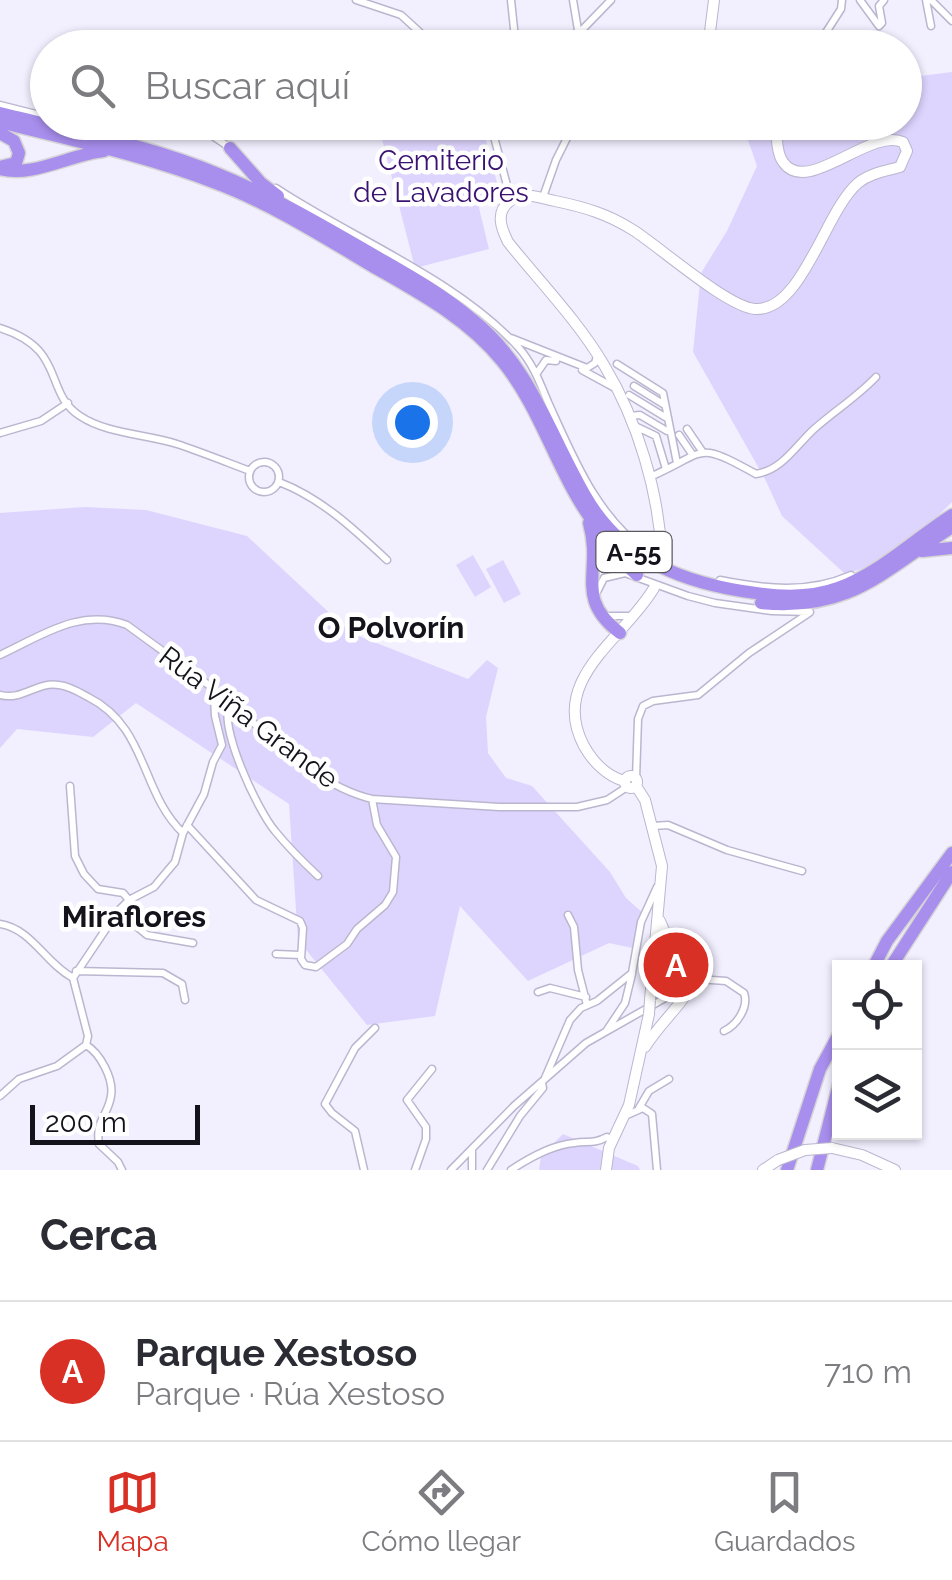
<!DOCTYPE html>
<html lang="es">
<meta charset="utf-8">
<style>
:root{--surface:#fff;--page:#f2f2f3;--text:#2b2b33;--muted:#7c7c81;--line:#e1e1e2;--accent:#d93025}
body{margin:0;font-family:Raleway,sans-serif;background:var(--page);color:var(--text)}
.controls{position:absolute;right:30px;bottom:30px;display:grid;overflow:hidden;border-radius:0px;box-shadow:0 2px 8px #0004}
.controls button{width:90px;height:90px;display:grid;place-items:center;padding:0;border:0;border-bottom:2px solid var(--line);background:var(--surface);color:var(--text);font:50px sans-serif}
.scale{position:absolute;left:30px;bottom:25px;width:170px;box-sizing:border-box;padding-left:10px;border:5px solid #14121b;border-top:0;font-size:28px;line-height:35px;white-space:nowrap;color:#14121b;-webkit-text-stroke:8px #fff;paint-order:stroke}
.you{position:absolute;left:412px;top:422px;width:35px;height:35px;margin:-25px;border:8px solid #fff;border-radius:50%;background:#1a73e8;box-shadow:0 0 0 15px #1a73e833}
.badge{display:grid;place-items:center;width:65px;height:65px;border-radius:50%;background:var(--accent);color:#fff;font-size:32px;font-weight:700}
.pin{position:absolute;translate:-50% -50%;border:5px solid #fff;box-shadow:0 2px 10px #0006}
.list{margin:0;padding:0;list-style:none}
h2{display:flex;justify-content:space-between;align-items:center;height:130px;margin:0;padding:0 40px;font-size:42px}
h2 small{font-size:32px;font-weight:400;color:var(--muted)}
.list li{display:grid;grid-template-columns:65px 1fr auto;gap:30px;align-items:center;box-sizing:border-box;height:140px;padding:0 40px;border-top:2px solid var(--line)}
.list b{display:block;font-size:38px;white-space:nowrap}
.list p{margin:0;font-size:32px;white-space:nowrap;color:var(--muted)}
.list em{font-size:32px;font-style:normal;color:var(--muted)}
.icon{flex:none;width:55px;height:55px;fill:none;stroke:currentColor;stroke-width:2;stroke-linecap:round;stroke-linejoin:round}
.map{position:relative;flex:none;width:952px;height:1170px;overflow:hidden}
.search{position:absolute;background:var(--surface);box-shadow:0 2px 8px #0004;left:30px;right:30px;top:30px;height:110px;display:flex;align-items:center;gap:25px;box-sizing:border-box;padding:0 35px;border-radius:55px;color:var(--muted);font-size:38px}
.sheet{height:270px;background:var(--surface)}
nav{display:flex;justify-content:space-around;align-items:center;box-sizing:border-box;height:140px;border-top:2px solid var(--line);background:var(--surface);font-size:28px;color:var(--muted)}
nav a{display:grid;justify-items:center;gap:5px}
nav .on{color:var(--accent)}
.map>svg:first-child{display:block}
.green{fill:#ded5fe}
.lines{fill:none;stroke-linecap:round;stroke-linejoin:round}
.street-casing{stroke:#bbb6cf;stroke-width:9}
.secondary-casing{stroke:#bbb6cf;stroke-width:12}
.highway-casing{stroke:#d5d4d6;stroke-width:15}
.street{stroke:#fff;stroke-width:6}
.secondary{stroke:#fff;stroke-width:10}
.highway{stroke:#a88eed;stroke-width:12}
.secondary-bridge-casing{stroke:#bbb6cf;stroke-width:12;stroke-linecap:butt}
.secondary-bridge{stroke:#fff;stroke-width:10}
.labels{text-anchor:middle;stroke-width:9;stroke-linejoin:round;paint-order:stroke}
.shield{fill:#fff;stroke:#5a595f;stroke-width:2.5}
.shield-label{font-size:25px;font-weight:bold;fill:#14121b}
.park-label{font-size:28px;fill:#3a1272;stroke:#fff}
.street-label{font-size:28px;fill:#14121b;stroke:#fff}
.neighbourhood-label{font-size:30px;font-weight:bold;fill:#14121b;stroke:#fff}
</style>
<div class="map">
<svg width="952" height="1170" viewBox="0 0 952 1170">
<rect width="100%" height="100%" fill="#f2efff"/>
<path class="green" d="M 952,72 L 952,502 C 922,532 887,567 844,573 L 782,516 L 765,479 L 693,352 L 701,273 L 727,231 L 757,166 L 742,123 L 904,122 L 905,78 Z
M 403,123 L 482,123 L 488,149 L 484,154 L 486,164 L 493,167 L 499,191 L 484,197 L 479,208 L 489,249 L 415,268 L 380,131 Z
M 85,507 L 146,510 L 247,536 L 351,633 L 468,679 L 487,660 L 498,668 L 486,717 L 488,753 L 506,778 L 532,786 L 610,872 L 626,898 L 643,913 L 635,930 L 637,949 L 609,943 L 528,981 L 460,906 L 435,1016 L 367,1025 L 298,940 L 289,804 L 136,703 L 93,737 L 17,729 L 0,748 L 0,513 Z
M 473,555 L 491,587 L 475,597 L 456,565 Z
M 503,560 L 521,594 L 504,603 L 486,569 Z
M 563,1134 L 638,1166 L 640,1170 L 539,1170 L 541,1156 Z"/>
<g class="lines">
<defs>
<path id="street" d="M 356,0 L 401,15 L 437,48
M 511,0 L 516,48
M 573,0 L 581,48
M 860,0 L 879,26 L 882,23 L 879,6 L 884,0
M 926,0 L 931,26
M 931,0 L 952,21
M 579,33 L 611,0
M 516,48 L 579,33
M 816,48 L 841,9 L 842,0
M 0,105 L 48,117
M 192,122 L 229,147
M 490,122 L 511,200
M 276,188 C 353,239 458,280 519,348 C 533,364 540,383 548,402 C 574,459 596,516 648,553
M 543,197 L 556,160 L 575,122
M 0,328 C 67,349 43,392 80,416 C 107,434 146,434 177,444 C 201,452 226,462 250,471
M 511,338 L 587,368 L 595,363 L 597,356
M 617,364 L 663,393 L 677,463
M 582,370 L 615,388
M 537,373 L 546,360 L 556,361
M 634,386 L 663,404
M 629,395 L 665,417
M 629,416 L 640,415 L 667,431
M 635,426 L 656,436 L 666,469
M 687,429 L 702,451
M 0,433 L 41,421 L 68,403
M 679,435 L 692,454
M249 477a15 15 0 1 1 30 0a15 15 0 1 1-30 0Z
M 650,477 C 709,451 694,440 756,474 C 782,470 795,447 813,430 C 833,412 857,397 876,377
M 279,482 C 321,498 354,529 387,560
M 720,580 C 765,589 808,594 851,575
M 597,592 L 604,578 L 625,573 L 688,596 L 715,603 L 772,611 L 810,612
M 610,616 L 633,616
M 0,655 C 41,636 81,607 127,625 C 158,648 190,670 220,694 C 266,731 313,785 372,799 L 499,807 L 577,807 L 607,800 L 627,787
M 0,695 C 23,701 37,681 59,685 C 69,686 79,692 88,697 C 148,727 140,792 183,833
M 230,702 C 217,725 258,811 275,831 C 288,847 303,862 318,876
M 636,779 L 638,719 L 643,706 L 653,701 L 698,695 L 749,653 L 809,613
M 70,786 L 75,856 L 84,874 L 98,889 L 123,893 L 129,900
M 187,825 L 256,900 L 300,921 L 303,928 L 301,959 L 305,965 L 316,967 L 347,944 L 357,929 L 385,905 L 393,892 L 396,857 L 377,825 L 372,799
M 653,826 L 668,825 L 727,850 L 802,871
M 118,911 L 147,935 L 193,943
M 568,915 L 574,927 L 578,970 L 587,1005
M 0,924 C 32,929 45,963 73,978
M 276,954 L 300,955
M 76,971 L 163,973 L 182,984 L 185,1000
M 698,979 L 726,981 L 744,993 C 749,1007 737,1025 724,1031
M 538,992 L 550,988 L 586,997
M 607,1030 L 625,1003 L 632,974
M 86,1045 L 88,1036 L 73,978 L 118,911 L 129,900 L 154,887 L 175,862 L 183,833 L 204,794 L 213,762 L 222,745 L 215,716 L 214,698 L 217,692
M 86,1045 C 100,1053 114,1079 111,1096 C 108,1116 95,1120 99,1144 L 118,1162 L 122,1170
M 545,1078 L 570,1020 L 581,1008 L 597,1001 L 632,973 L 641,922 L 657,887
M 0,1096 L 19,1079 L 57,1066 L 86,1045
M 639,1108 L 649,1091 L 669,1079
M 625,1116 L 643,1108 L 652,1114 L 657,1170
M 472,1150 L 472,1170
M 364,1170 L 355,1131 L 332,1113 L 325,1104 L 355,1048 L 375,1028
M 415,1170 L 426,1139 L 426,1127 L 407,1100 L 432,1069
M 451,1170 L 514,1106 L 586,1043 L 695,981 C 707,959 680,951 668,937
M 487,1170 L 520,1116 L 543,1088 L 542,1083
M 511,1170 C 529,1158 552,1145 574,1143 C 588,1141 594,1144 607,1137 L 613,1139"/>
<path id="secondary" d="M 708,48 L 714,0
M 662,558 C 659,493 638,421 604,365 C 578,321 540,282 508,242 C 501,228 495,212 510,201 C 523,191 541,198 555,201 C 584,207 608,214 633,230 C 660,247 727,307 755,309 C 802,312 825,211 858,183 C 870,173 886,171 900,167 L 907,151 L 903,142 C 870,127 807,197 783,162 C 776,152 777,135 776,122
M625 782a6 6 0 1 1 12 0a6 6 0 1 1-12 0Z
M 624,781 C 607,776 593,762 584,746 C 548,679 625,638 654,588
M 636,786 L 645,800 L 662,866 L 650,1000
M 655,949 L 666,947 L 669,942 L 660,921
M 645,1047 C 660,1023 682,1005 695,981
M 832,1148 L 862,1155 L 895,1170
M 606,1170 L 609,1148 L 629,1105 L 649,1014
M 763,1170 L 778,1160"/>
<path id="highway" d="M 0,113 C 73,131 149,145 218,174 C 272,196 322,225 372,254 C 407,274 443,294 473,320 C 531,367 550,435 586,497 C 623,561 686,584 756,593 C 783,597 811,598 838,588 C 880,573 914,539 952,515
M 0,122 C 71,140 144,155 213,182 C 270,203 322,236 374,267 C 421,294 468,319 502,361 C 548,417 560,491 611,543
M 0,133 L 14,141 L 19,153 L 16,163 L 0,167
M 230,148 L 261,183 L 278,196
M 0,169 C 32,178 71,154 104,151
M 589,523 C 603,572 573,597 620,633
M 598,539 L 637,575
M 922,551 L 952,548
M 761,603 C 850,612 883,571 952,527
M 873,968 L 887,941 L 952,853
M 890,968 L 952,872
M 787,1170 L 820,1069 L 840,1032
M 817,1170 L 840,1080"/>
</defs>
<use href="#street" class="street-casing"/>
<use href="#secondary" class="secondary-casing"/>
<use href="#highway" class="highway-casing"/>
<use href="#street" class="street"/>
<use href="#secondary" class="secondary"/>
<use href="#highway" class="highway"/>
<defs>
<path id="secondary-bridge" d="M 649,1014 L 650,1000
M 778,1160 L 805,1150 L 832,1148"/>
</defs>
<use href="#secondary-bridge" class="secondary-bridge-casing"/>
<use href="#secondary-bridge" class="secondary-bridge"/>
</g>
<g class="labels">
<rect class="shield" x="596.5" y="532" width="75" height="40" rx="8"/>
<g class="shield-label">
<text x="634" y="561">A-55</text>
</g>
<g class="park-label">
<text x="441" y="170">Cemiterio<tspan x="441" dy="32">de Lavadores</tspan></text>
</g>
<g class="street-label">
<text transform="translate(249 717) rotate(37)" y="10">Rúa Viña Grande</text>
</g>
<g class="neighbourhood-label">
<text x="391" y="638">O Polvorín</text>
<text x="134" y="927">Miraflores</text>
</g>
</g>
</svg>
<div class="controls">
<button><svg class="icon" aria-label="locate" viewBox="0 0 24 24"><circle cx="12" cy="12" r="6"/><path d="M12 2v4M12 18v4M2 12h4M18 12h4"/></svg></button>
<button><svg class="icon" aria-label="layers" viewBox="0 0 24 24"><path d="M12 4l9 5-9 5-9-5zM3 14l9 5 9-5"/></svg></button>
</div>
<div class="scale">200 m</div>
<div class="you"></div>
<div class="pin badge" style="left:676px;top:965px">A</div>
<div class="search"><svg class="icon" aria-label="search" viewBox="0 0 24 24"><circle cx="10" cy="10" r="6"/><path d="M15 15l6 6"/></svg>Buscar aquí</div>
</div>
<section class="sheet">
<h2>Cerca<small></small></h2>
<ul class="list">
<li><span class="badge">A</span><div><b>Parque Xestoso</b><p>Parque · Rúa Xestoso</p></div><em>710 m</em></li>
</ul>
</section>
<nav>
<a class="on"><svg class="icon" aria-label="map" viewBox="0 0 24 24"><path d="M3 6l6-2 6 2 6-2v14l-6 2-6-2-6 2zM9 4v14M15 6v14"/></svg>Mapa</a>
<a><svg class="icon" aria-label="directions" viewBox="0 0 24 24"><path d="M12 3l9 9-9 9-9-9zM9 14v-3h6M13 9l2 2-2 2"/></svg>Cómo llegar</a>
<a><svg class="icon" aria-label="saved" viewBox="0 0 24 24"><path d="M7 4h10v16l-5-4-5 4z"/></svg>Guardados</a>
</nav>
